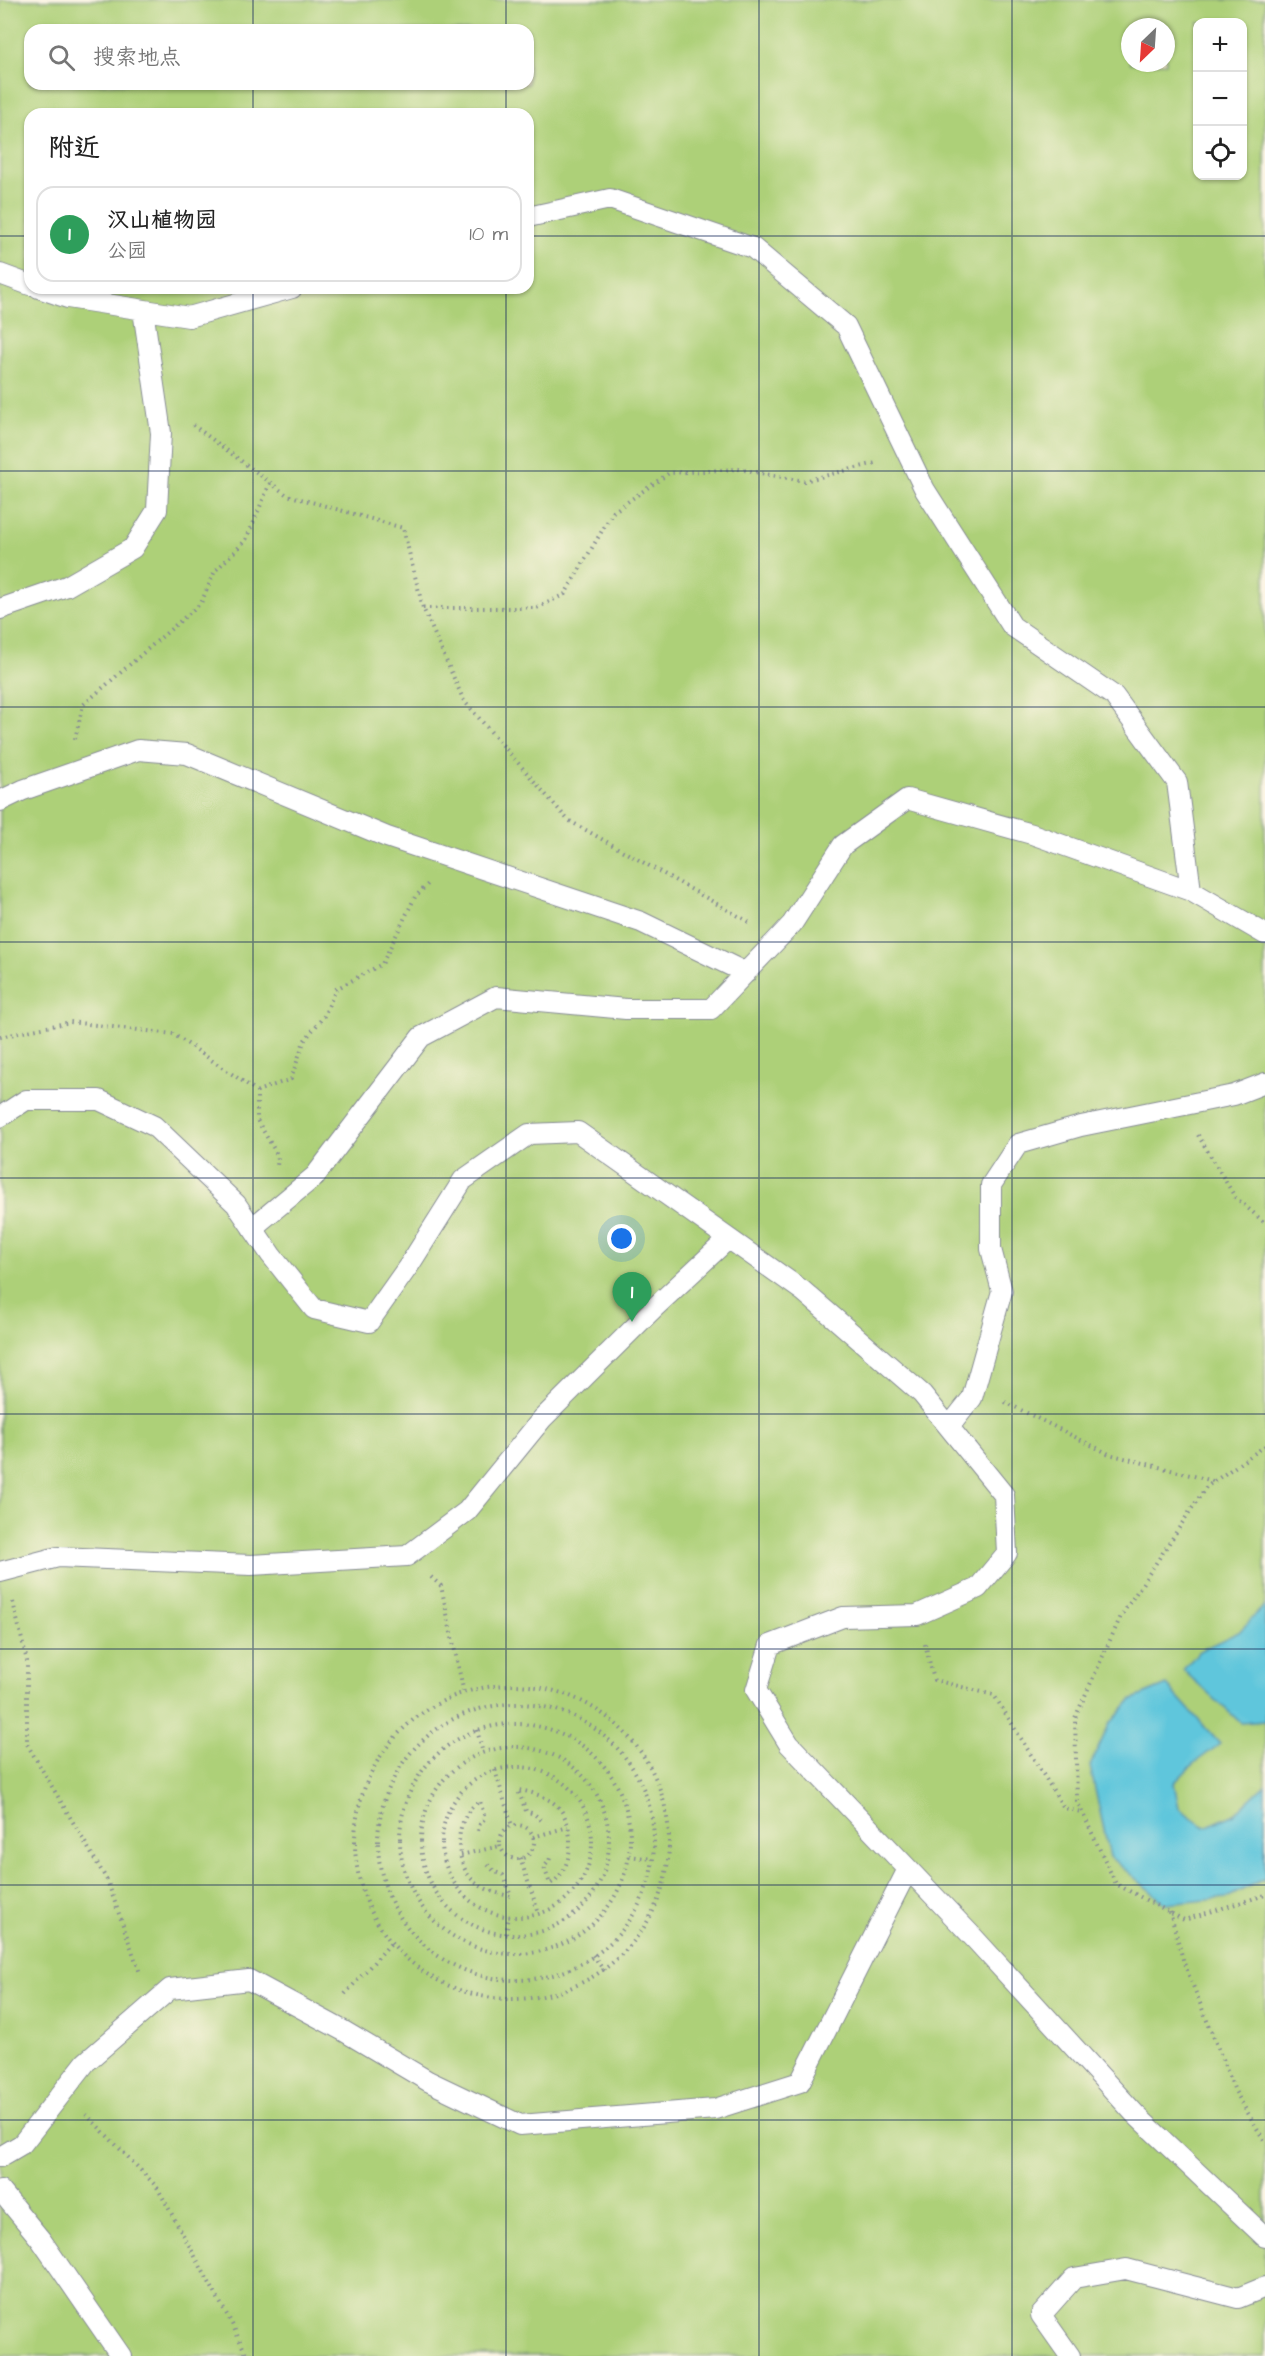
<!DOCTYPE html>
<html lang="zh">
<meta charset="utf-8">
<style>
:root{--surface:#fff;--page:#f2f2f2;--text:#222;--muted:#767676;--line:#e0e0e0;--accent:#ea580c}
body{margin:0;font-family:"Architects Daughter","LXGW WenKai TC",sans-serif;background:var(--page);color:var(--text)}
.controls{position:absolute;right:18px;top:18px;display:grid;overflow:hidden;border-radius:12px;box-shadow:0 2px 4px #0004}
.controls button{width:54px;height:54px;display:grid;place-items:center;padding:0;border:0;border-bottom:2px solid var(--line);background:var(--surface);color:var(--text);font:30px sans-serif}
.compass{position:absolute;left:1121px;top:18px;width:54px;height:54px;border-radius:50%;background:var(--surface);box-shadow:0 2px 4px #0004;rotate:205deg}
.you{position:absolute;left:622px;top:1239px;width:21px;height:21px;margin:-15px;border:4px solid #fff;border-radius:50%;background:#1a73e8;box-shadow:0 0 0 9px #1a73e833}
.badge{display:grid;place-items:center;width:39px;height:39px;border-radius:50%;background:var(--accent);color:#fff;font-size:20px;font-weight:700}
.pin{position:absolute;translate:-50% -50px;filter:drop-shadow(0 2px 3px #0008)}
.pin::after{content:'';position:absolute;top:32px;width:21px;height:18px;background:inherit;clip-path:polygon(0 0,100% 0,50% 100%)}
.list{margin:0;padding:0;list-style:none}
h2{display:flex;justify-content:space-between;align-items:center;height:78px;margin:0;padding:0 24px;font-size:26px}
h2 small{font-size:20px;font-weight:400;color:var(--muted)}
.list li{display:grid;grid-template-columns:39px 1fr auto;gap:18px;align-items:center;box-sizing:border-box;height:96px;margin:0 12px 12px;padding:0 12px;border:2px solid var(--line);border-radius:18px}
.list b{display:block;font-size:22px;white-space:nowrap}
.list p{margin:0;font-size:20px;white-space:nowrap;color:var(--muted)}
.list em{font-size:20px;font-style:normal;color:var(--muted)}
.icon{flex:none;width:33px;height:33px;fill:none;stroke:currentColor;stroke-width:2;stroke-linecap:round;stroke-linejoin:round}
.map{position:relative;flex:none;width:1265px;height:2356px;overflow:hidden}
.search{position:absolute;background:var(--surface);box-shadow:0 2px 4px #0004;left:24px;top:24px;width:510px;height:66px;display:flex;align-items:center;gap:15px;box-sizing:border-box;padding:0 21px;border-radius:18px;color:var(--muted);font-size:22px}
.panel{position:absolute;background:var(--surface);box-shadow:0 2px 4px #0004;left:24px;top:108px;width:510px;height:186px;border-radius:18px}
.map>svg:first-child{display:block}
.green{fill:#add078;stroke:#64806b;stroke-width:1.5;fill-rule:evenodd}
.water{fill:#5fc6dc;stroke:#3d7a9d;stroke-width:1.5}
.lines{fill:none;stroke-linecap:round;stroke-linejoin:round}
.service-casing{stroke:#868b94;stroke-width:22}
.path{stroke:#868b94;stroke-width:4;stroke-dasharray:1.5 4.5;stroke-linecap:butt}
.service{stroke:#fff;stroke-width:20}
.grid{fill:none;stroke:#1b2f5e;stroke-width:1.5;stroke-opacity:0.55}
</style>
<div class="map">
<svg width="1265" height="2356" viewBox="0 0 1265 2356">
<rect width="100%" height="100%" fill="#fcf5e5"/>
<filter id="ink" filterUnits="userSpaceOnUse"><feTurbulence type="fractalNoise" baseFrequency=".0167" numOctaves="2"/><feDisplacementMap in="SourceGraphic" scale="12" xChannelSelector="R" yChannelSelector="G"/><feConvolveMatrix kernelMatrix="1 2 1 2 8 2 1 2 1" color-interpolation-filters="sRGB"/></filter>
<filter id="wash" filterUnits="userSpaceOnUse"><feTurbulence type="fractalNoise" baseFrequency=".008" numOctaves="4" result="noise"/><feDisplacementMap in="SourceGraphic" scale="24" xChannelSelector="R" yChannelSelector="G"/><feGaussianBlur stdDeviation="1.35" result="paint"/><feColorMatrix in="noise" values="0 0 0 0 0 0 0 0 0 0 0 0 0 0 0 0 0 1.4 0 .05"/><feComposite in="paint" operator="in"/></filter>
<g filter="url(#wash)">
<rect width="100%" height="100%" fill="#f1e7ca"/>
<path class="green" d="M 0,0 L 1265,0 L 1265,2356 L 0,2356 ZM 1198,22 L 1242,22 L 1242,176 L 1198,176 ZM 1130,27 L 1166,27 L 1166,63 L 1130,63 ZM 30,30 L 528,30 L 528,84 L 30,84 ZM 30,114 L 528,114 L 528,288 L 30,288 Z"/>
<path class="water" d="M 1265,1605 L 1265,1721 L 1241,1723 L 1183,1670 L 1199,1651 L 1239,1632 Z
M 1167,1685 L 1220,1744 L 1193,1764 L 1174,1783 L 1179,1808 L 1205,1827 L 1233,1815 L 1265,1785 L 1265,1878 L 1227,1898 L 1166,1904 L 1110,1857 L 1090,1766 L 1109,1725 L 1131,1700 Z"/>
</g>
<g filter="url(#ink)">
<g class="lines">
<defs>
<path id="service" d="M 528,217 L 610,199 L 753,248 L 846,326 L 925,490 L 1012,626 L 1114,696 L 1177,782 L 1191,891
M 0,274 L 30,285
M 39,288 L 68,298 L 189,317 L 292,288
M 0,609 L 67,586 L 133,548 L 157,510 L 161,433 L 143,310
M 0,801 L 23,790 L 138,750 L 187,754 L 387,837 L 641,922 L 746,973
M 0,1117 L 26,1100 L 99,1100 L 154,1126 L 236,1204 L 271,1255 L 314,1309 L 369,1322 L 410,1264 L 463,1180 L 529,1134 L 578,1132 L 803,1291 L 922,1394 L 1004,1495 L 1007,1553 L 978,1588 L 917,1615 L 843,1617 L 770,1645 L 756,1690 L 789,1744 L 974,1938 L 1135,2114 L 1265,2237
M 252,1228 L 315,1176 L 421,1037 L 496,997 L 626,1009 L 711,1009 L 792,924 L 843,845 L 907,799 L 1032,834 L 1191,891 L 1265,934
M 949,1427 L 972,1398 L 1002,1291 L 991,1249 L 991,1185 L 1018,1144 L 1081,1126 L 1234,1095 L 1265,1083
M 0,1572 L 58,1557 L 251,1565 L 407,1556 L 467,1511 L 542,1419 L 654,1308 L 728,1239
M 0,2157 L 22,2144 L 86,2062 L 170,1989 L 249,1980 L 342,2030 L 428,2081 L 520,2125 L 715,2109 L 800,2082 L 908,1869
M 0,2190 L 41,2240 L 121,2356
M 1070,2356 L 1041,2315 L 1074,2278 L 1126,2269 L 1238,2298 L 1265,2287"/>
</defs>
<use href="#service" class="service-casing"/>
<path class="path" d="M 193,425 L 287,495 L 403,528 L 423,608 L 464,701 L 568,820 L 749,922
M 423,608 L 537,608 L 565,594 L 613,512 L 669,473 L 738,469 L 804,481 L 876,463
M 75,739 L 83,705 L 201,603 L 215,571 L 246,540 L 270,483
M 0,1037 L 70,1022 L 173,1034 L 257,1091 L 291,1079 L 304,1041 L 324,1016 L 336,989 L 382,964 L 415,897 L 428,884
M 257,1091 L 257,1120 L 278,1156 L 277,1166
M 1198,1135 L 1235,1197 L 1265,1223
M 1005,1402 L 1109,1454 L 1213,1481
M 1265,1446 L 1206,1487 L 1121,1616 L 1075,1718 L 1077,1801 L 1116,1884 L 1184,1920 L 1265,1895
M 431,1577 L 441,1586 L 464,1693
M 13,1602 L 27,1661 L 27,1744 L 107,1880 L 140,1973
M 925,1644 L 934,1680 L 994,1695 L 1064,1808 L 1081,1812
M355 1842a157 157 0 1 1 314 0a157 157 0 1 1-314 0Z
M378 1842a138 138 0 1 1 276 0a138 138 0 1 1-276 0Z
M400 1839a115 115 0 1 1 230 0a115 115 0 1 1-230 0Z
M 477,1730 L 483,1753
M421 1841a94 94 0 1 1 188 0a94 94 0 1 1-188 0Z
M442 1842a75 75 0 1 1 150 0a75 75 0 1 1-150 0Z
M 495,1770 L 512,1826
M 541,1820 L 534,1814 L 526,1811 L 518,1790 C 532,1792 550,1797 560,1809 C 576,1830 573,1871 550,1884 L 544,1867 L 549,1861 L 551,1855
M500 1842a17 17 0 1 1 34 0a17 17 0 1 1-34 0Z
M 478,1831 L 480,1824 L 485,1818 L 480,1801 C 456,1815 453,1854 469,1876 C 478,1888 497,1894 511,1896 L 503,1875 L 495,1872 L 488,1865
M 533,1837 L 568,1827
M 461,1855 L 500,1846
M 629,1856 L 652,1859
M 520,1858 L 539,1914
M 1170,1912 L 1184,1963 L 1235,2091 L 1265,2142
M 506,1934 L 509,1916
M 593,1955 L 605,1972
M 345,1994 L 392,1942
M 86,2114 L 157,2187 L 232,2324 L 247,2356"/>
<use href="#service" class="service"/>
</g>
</g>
<path class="grid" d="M 253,0 L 253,30M 506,0 L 506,30M 759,0 L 759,2356M 1012,0 L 1012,2356M 253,84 L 253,114M 506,84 L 506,114M 0,236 L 30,236M 528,236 L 1265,236M 253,288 L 253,2356M 506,288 L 506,2356M 0,471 L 1265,471M 0,707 L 1265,707M 0,942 L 1265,942M 0,1178 L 1265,1178M 0,1414 L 1265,1414M 0,1649 L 1265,1649M 0,1885 L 1265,1885M 0,2120 L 1265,2120"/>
</svg>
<div class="controls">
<button>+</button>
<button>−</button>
<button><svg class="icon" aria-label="locate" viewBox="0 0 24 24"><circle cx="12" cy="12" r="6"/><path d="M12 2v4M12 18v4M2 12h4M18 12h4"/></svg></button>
</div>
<svg class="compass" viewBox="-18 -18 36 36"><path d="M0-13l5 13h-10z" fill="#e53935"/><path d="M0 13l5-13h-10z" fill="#767676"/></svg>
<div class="you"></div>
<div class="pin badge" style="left:632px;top:1322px;background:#2e9e5b">1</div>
<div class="search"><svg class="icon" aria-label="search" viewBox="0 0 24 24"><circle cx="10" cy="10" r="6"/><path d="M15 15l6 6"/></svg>搜索地点</div>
<section class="panel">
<h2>附近<small></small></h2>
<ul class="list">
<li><span class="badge" style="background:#2e9e5b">1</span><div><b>汉山植物园</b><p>公园</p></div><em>10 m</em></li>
</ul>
</section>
</div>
